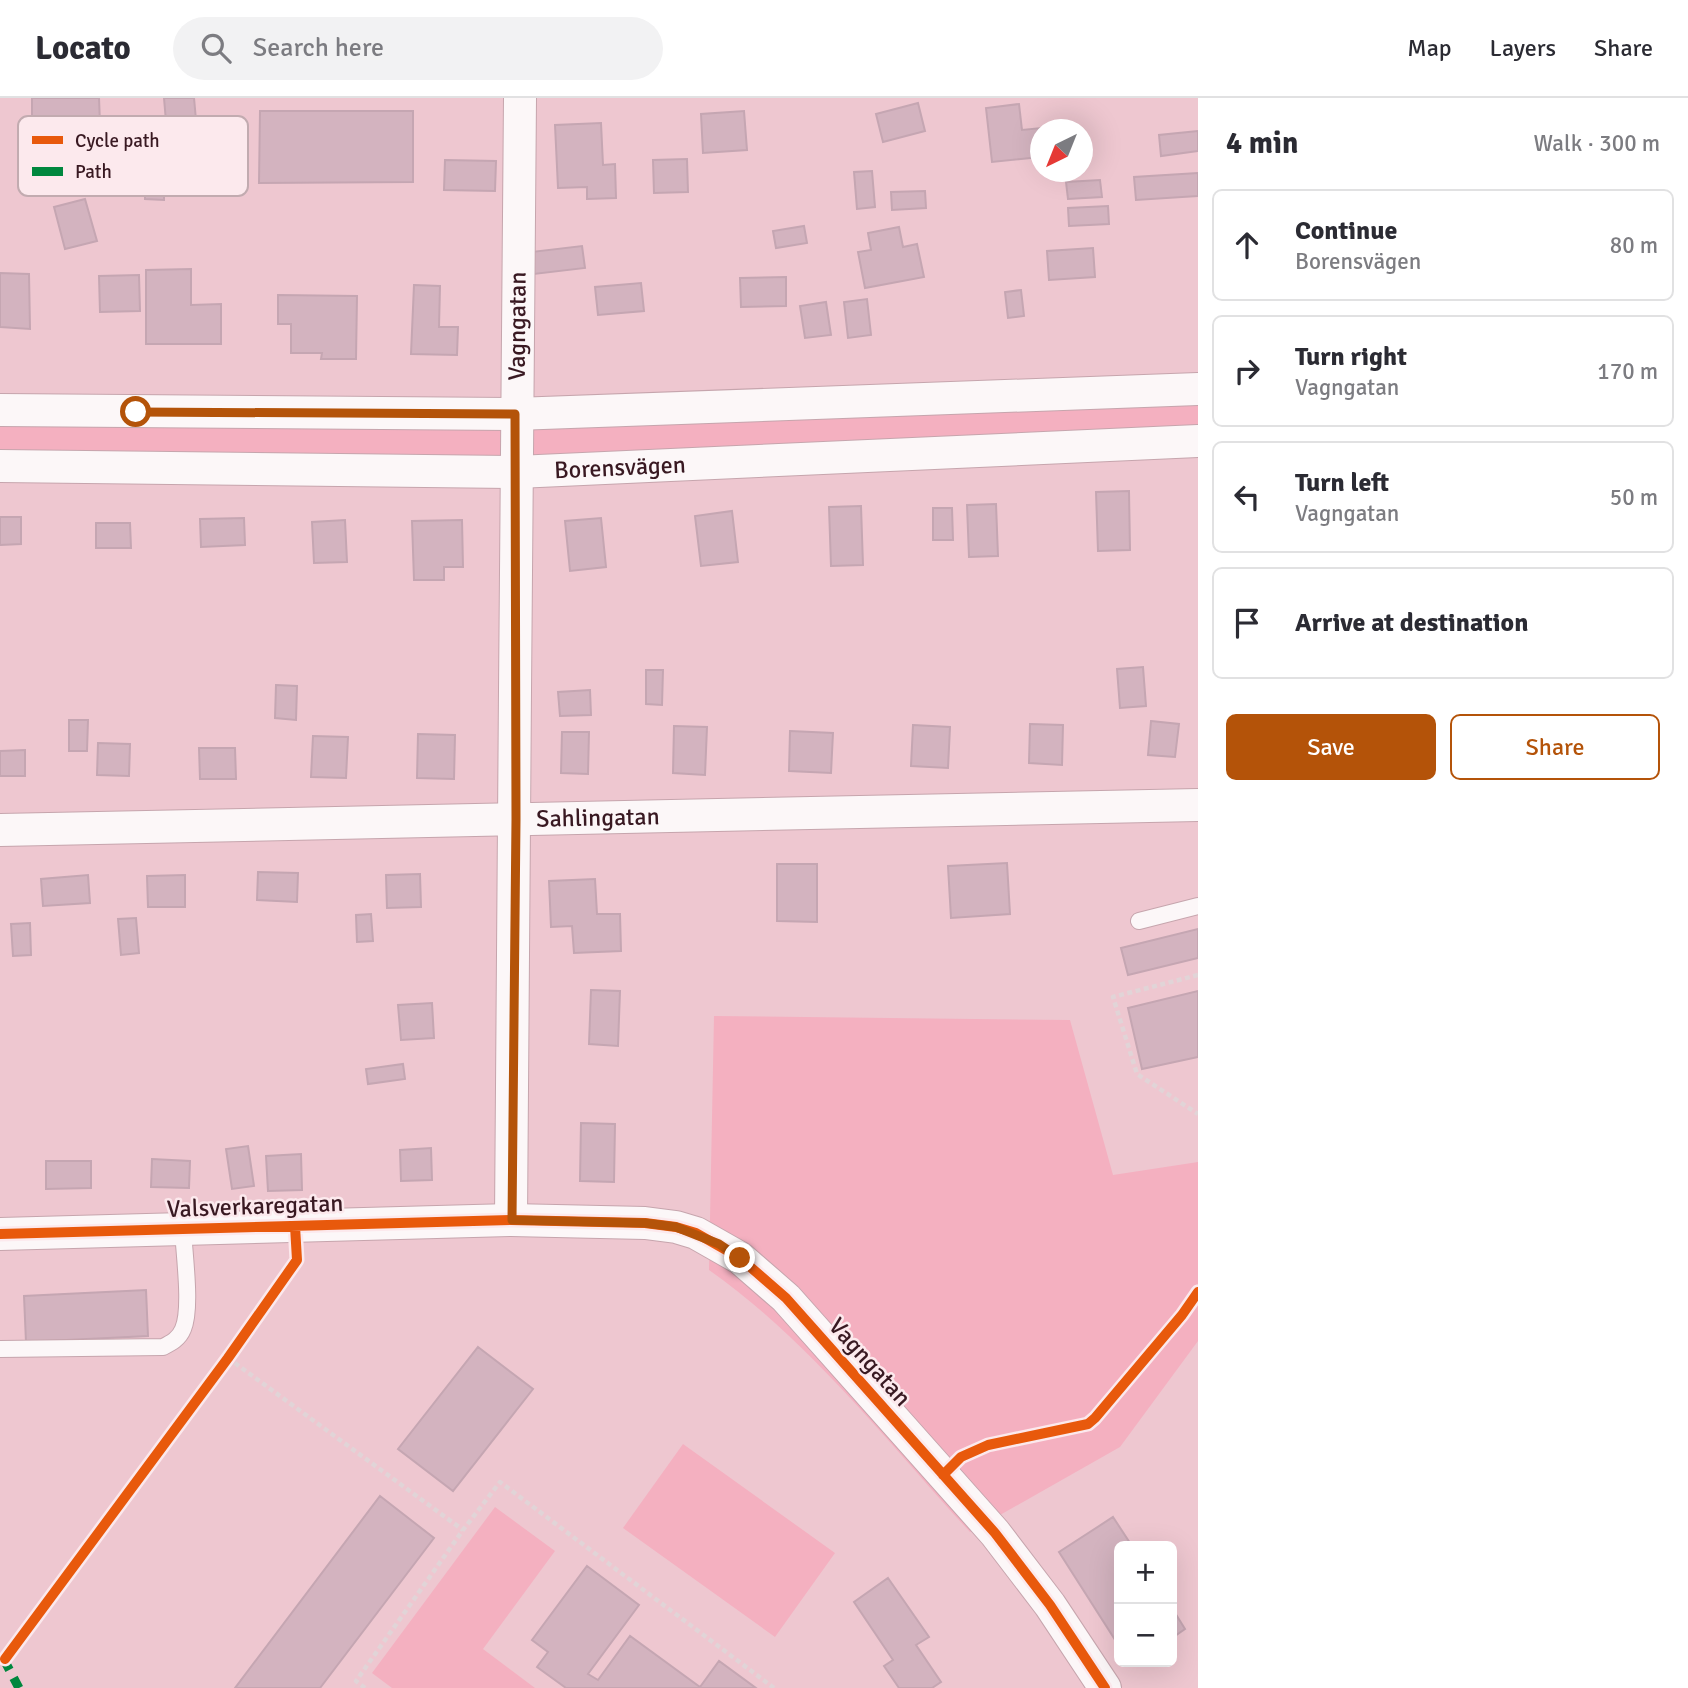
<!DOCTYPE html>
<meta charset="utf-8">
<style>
:root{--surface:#fff;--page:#f2f2f3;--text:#2b2b33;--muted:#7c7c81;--line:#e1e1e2;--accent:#b45309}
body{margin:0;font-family:Signika,sans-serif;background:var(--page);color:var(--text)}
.controls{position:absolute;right:21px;bottom:21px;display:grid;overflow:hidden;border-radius:10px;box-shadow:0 7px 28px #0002}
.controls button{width:63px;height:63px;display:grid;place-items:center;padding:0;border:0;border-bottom:2px solid var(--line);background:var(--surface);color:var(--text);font:35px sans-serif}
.compass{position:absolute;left:1030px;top:21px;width:63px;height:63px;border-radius:50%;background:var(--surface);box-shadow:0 7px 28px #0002;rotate:223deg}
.stop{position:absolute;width:21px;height:21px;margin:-16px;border:5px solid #b45309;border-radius:50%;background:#fff}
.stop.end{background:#b45309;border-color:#fff;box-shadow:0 2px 7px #0008}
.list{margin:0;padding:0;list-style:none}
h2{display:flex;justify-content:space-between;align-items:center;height:91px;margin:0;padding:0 28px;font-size:30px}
h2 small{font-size:23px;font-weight:400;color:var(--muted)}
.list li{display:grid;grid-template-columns:46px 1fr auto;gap:21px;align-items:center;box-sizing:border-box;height:112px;margin:0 14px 14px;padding:0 14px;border:2px solid var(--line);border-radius:10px}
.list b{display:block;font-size:26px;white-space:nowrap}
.list p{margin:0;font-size:23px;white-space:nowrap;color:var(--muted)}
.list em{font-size:23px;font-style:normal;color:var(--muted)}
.actions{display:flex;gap:14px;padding:21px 28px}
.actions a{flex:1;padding:16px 0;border:2px solid var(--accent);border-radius:10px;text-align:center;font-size:24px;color:var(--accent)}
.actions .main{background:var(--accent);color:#fff}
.icon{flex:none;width:38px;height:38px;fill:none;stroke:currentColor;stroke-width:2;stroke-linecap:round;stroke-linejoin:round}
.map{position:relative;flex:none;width:1198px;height:1590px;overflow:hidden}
header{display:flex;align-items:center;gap:42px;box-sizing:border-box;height:98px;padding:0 35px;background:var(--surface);border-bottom:2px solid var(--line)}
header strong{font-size:33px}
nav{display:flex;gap:38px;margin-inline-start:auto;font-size:24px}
.search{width:490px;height:63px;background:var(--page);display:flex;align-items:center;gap:18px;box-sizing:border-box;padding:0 24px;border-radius:38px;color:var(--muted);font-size:26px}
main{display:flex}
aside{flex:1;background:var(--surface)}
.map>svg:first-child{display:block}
.green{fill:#f4b0c0}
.building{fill:#d3b3bf;stroke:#c5a6b2;stroke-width:2}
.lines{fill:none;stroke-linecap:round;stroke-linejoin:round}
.lane-casing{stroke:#c6a5ad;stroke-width:18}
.street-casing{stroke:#c6a5ad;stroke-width:34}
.path{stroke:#e1d4d7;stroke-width:4.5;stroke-dasharray:5 3.5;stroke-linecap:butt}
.lane{stroke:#fcf7f8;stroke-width:16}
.street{stroke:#fcf7f8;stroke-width:32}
.quiet{stroke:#00873e;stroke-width:9;stroke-dasharray:18 9;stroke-linecap:butt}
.cycleway-casing{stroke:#fce9ed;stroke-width:15}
.cycleway{stroke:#e8590c;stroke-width:10}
.route{stroke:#b45309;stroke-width:9}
.labels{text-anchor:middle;stroke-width:5;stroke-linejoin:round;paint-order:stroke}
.street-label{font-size:24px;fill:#391922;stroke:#fce9ed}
.key{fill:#fce9ed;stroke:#c2abb0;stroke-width:2}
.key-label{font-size:19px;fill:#391922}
</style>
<header>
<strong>Locato</strong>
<div class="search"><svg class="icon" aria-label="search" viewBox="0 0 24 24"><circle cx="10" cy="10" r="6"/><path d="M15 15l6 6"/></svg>Search here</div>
<nav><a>Map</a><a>Layers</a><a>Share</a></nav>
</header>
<main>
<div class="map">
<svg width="1198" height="1590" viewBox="0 0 1198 1590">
<rect width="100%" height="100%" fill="#eec7d0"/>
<path class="green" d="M 1198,293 L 1198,337 L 0,379 L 0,318 Z
M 714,918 L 1070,922 L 1113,1077 L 1198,1064 L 1198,1243 L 1120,1349 L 970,1434 C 887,1344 810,1243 709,1172 Z
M 683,1346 L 835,1455 L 775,1539 L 623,1430 Z
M 495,1409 L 555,1453 L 483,1551 L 535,1590 L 392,1590 L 372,1575 Z"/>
<path class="building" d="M 32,0 L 99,0 L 100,26 L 32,27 Z
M 164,0 L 194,0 L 198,44 L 168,47 Z
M 918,5 L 925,33 L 883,44 L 876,16 Z
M 1019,6 L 1022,32 L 1052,29 L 1053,32 L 1040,32 L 1040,59 L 992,64 L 986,10 Z
M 260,13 L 413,13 L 413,84 L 259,85 Z
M 744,13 L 747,52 L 703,55 L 701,16 Z
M 601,25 L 603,67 L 615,66 L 616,100 L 587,101 L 587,89 L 558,90 L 555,27 Z
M 1198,33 L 1198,53 L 1161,58 L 1159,37 Z
M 687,61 L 688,94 L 654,95 L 653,62 Z
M 445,62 L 496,63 L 495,93 L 444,92 Z
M 145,66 L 164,66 L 164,102 L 145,101 Z
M 872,73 L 875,109 L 857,111 L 854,74 Z
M 1198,75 L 1198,98 L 1136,102 L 1134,79 Z
M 1100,82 L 1102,99 L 1068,101 L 1066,84 Z
M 925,93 L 926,110 L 892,112 L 891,94 Z
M 85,101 L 97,143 L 65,151 L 54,109 Z
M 1108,108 L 1109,126 L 1069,128 L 1068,110 Z
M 804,128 L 807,145 L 776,150 L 773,133 Z
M 899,129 L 903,149 L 917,146 L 924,179 L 865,190 L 858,154 L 871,152 L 868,135 Z
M 582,148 L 585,170 L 534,176 L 531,154 Z
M 1093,150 L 1095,179 L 1049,182 L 1047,153 Z
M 191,171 L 191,207 L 221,206 L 221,246 L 146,246 L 146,172 Z
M 0,175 L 29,176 L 30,231 L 0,229 Z
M 139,177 L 140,213 L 100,214 L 99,178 Z
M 786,179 L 786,208 L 741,209 L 740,180 Z
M 641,185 L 644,213 L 598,217 L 595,189 Z
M 414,187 L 440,188 L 439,229 L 458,229 L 457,257 L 411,256 Z
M 1021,192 L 1024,218 L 1008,220 L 1005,194 Z
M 278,197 L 357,198 L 356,261 L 321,261 L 322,255 L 291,255 L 291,226 L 278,226 Z
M 867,201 L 871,237 L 848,240 L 844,204 Z
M 826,204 L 831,237 L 805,240 L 800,208 Z
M 1129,393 L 1130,452 L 1098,453 L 1096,394 Z
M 996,406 L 998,458 L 969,459 L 967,407 Z
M 861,408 L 863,467 L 831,468 L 829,409 Z
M 933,410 L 952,410 L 953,442 L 933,442 Z
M 732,413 L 738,464 L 701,468 L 695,418 Z
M 0,419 L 21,419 L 21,446 L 0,447 Z
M 244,420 L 245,447 L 201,449 L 200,421 Z
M 601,420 L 606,469 L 570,473 L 565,423 Z
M 345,422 L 347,464 L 314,465 L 312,424 Z
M 462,422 L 463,469 L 444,469 L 444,482 L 414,482 L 412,423 Z
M 96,425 L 130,425 L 131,450 L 96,450 Z
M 1143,569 L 1146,608 L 1120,610 L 1117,571 Z
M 646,572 L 663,572 L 662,607 L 646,606 Z
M 276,587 L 297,588 L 296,622 L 275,620 Z
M 590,592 L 591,617 L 560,618 L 558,594 Z
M 69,622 L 88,622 L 87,653 L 69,653 Z
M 1151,623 L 1179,626 L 1175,659 L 1148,657 Z
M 1030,626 L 1063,627 L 1062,667 L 1029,665 Z
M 913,627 L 950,629 L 948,670 L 911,668 Z
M 674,628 L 707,629 L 705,677 L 673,675 Z
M 790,633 L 833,635 L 831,675 L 789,673 Z
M 562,634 L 589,634 L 588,676 L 561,675 Z
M 418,636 L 455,637 L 454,681 L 417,680 Z
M 313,638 L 348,639 L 346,680 L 311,679 Z
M 98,645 L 130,646 L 129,678 L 97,677 Z
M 199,650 L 235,650 L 236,681 L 200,681 Z
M 25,652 L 25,678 L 0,678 L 0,653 Z
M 1007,765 L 1010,816 L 951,820 L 948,768 Z
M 777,766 L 817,766 L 817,824 L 777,823 Z
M 258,774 L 298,775 L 297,804 L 257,802 Z
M 420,776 L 421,809 L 387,810 L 386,777 Z
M 88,777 L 90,805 L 43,808 L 41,781 Z
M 185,777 L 185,809 L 148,809 L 147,778 Z
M 595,781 L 597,816 L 620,816 L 621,853 L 574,855 L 572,828 L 551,829 L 549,783 Z
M 371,816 L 373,843 L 357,844 L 356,817 Z
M 136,820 L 139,855 L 121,857 L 118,821 Z
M 30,825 L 31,857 L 13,858 L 11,826 Z
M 1198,831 L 1198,860 L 1128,877 L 1121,850 Z
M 591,892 L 620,893 L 618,948 L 589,946 Z
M 1198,893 L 1198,959 L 1142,971 L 1128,910 Z
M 432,905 L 434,940 L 401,942 L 398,907 Z
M 403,966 L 405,981 L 368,986 L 366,971 Z
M 581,1025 L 615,1026 L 614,1084 L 580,1083 Z
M 248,1048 L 254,1088 L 232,1091 L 226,1051 Z
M 431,1050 L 432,1082 L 401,1083 L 400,1052 Z
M 301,1056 L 302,1092 L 268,1093 L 266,1058 Z
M 152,1061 L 190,1063 L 189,1090 L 151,1089 Z
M 46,1063 L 91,1063 L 91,1090 L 46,1091 Z
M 146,1192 L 148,1238 L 26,1244 L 24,1198 Z
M 478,1249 L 533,1291 L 453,1393 L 398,1351 Z
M 380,1398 L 434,1440 L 320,1590 L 235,1590 Z
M 1113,1419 L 1132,1448 L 1119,1448 L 1119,1548 L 1059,1454 Z
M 587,1468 L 639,1507 L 588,1576 L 598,1582 L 630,1538 L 700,1589 L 719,1563 L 756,1590 L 566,1590 L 537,1569 L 548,1554 L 532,1542 Z
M 888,1480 L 929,1539 L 916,1547 L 941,1584 L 932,1590 L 899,1590 L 884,1568 L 893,1562 L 854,1504 Z
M 1172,1510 L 1185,1531 L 1172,1540 Z"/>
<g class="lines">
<defs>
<path id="lane" d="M 1139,823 L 1198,808
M 0,1251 L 163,1249 C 171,1245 179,1241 183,1231 C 192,1210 184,1156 183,1131"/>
<g id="street">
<path d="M 0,312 L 515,316 L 1198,291"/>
<path id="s1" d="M 0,368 L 517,374 L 1198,343"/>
<path id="s2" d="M 0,732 L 1198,707"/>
<path id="s3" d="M 511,1122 C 516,748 514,374 520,0"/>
<path d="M 0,1136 L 511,1122 L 645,1125 L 676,1129 L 696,1135 L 740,1160 L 786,1200 L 995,1435 L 1050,1507 L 1105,1590"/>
</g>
</defs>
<use href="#lane" class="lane-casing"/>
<use href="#street" class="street-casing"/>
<path class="path" d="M 1198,877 L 1113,899 L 1137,976 L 1198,1016
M 228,1260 L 463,1432
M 365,1590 L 356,1583 L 463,1432 L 500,1384 L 774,1590"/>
<use href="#lane" class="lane"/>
<use href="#street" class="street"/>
<path class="quiet" d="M 1,1556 L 19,1590"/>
<defs>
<path id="cycleway" d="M 0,1136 L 511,1122 L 645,1125 L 676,1129 L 696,1135 L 740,1160 L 786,1200 L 995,1435 L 1050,1507 L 1105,1590
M 943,1377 L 961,1359 L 988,1347 L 1088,1326 L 1095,1320 L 1182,1217 L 1198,1194
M 5,1561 L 228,1260 L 297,1162 L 295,1128"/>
</defs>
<use href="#cycleway" class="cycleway-casing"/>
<use href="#cycleway" class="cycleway"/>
</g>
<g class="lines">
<path class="route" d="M 136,314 L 515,316 L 516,721 L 512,1122 L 645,1125 L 676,1129 L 719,1146 L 740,1160"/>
</g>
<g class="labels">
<g class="street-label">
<text dy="8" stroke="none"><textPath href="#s3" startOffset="894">Vagngatan</textPath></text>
<text dy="8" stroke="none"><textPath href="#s1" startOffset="620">Borensvägen</textPath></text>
<text dy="8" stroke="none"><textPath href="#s2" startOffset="598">Sahlingatan</textPath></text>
<text transform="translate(255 1108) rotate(-2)" y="8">Valsverkaregatan</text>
<text transform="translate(870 1264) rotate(48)" y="8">Vagngatan</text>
</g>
</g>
<rect x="18" y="18" width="230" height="80" rx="10" class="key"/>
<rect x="32" y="38" width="31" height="8" fill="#e8590c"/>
<rect x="32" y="69" width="31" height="9" fill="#00873e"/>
<g class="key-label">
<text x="75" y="49">Cycle path</text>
<text x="75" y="80">Path</text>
</g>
</svg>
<div class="controls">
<button>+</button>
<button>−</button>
</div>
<svg class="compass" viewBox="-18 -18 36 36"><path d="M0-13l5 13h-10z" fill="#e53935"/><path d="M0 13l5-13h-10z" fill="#7c7c81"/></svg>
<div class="stop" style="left:136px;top:314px"></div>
<div class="stop end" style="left:740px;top:1160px"></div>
</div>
<aside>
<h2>4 min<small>Walk · 300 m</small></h2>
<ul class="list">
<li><svg class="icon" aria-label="ahead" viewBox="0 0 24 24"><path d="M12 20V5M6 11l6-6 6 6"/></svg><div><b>Continue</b><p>Borensvägen</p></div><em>80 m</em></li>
<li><svg class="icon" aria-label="right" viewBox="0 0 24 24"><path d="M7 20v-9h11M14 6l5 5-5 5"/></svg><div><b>Turn right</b><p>Vagngatan</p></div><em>170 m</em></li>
<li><svg class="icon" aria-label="left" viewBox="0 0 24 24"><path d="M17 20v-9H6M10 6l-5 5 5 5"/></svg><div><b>Turn left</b><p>Vagngatan</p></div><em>50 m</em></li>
<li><svg class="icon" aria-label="arrive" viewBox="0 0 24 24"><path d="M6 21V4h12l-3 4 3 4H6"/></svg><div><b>Arrive at destination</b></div></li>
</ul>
<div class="actions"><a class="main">Save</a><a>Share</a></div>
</aside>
</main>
